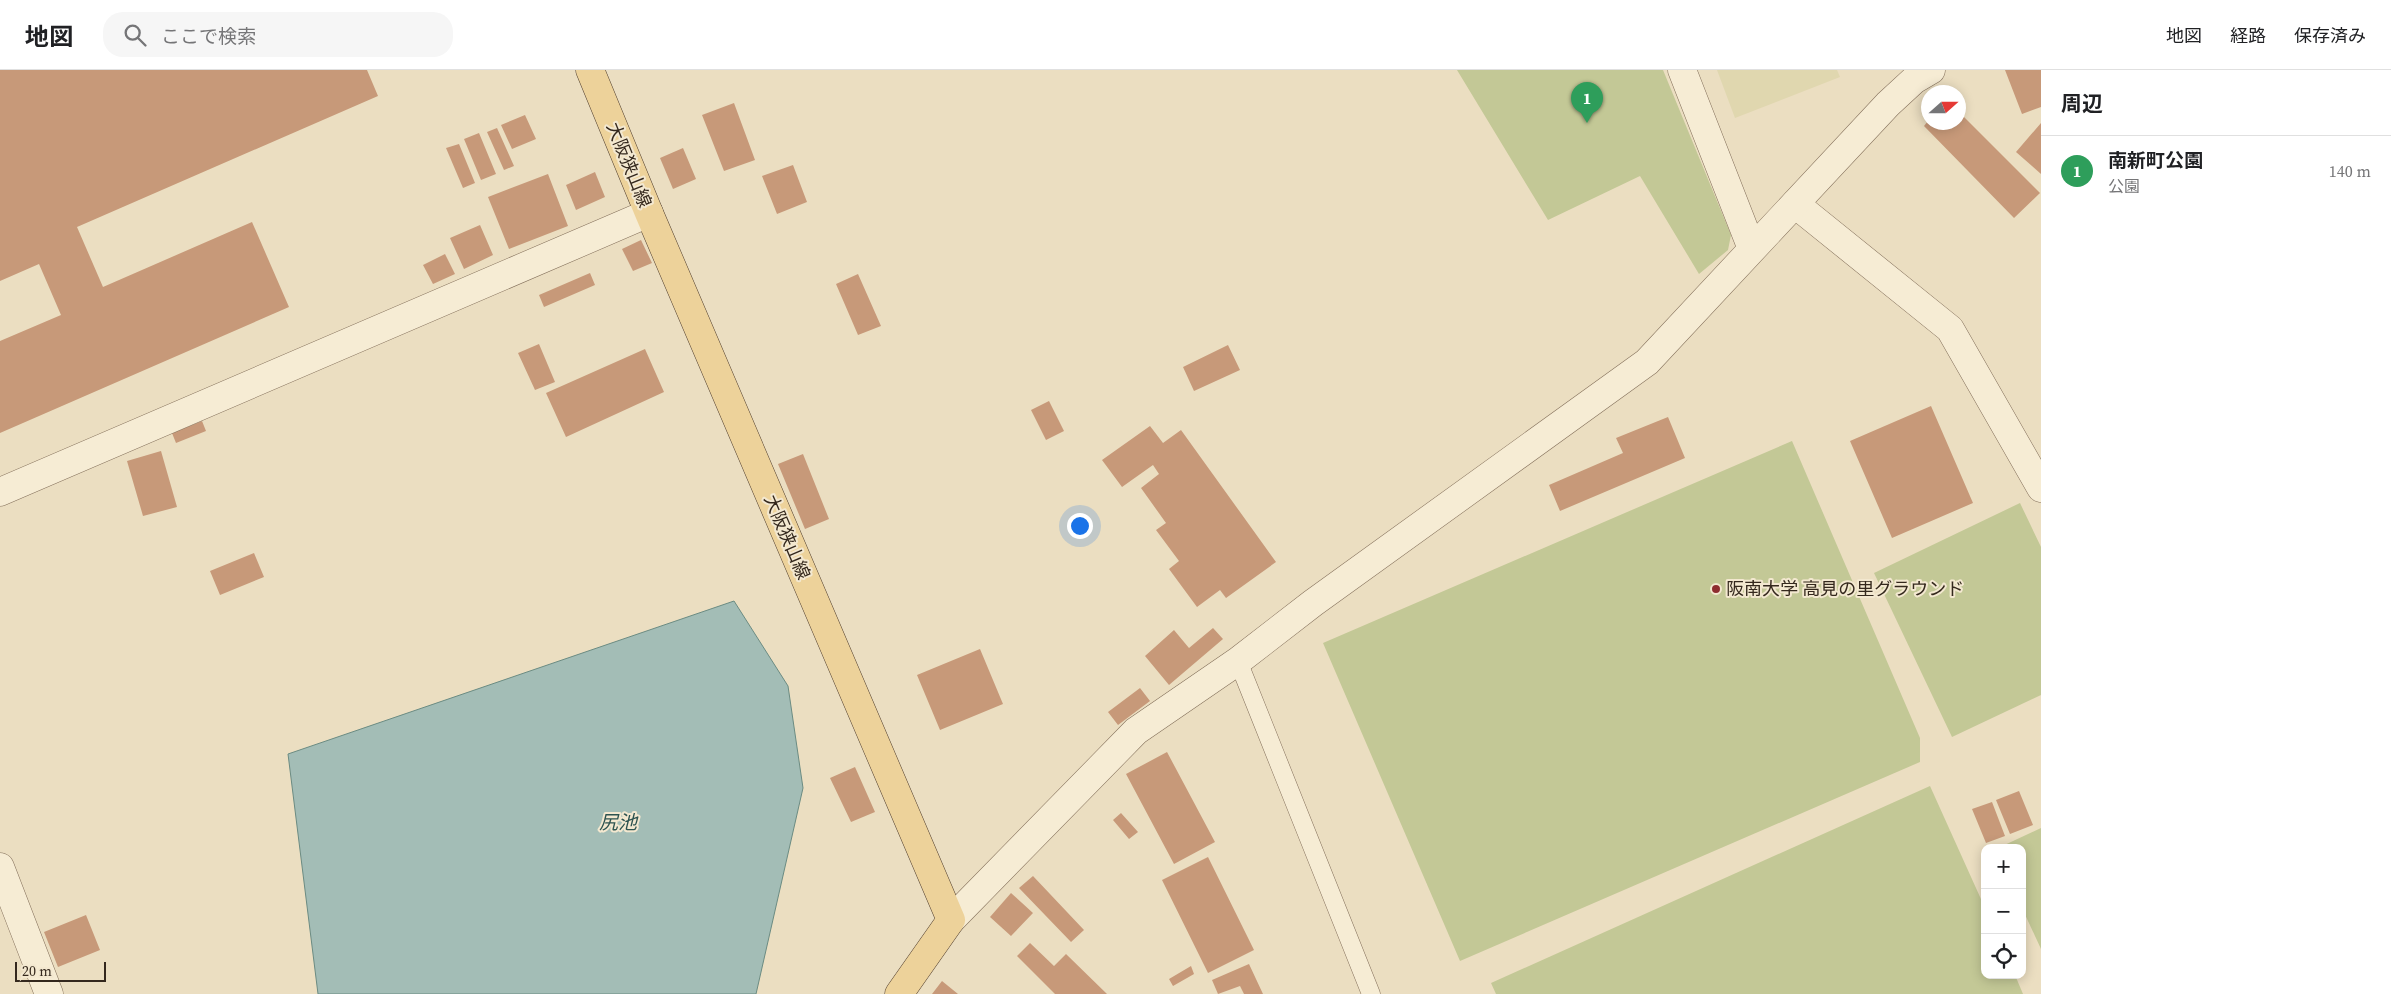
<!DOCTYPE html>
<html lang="ja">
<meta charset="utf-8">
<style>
:root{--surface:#fff;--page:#f6f6f6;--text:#202124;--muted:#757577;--line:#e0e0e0;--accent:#db2777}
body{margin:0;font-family:"Source Serif 4","Noto Sans JP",serif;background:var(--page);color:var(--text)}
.controls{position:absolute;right:15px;bottom:15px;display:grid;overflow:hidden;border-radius:10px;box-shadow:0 2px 12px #0003}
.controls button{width:45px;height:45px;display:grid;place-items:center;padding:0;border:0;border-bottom:1px solid var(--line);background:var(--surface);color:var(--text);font:25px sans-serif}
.compass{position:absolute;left:1921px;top:15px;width:45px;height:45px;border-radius:50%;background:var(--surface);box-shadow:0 2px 12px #0003;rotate:69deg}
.scale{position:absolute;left:15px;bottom:12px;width:91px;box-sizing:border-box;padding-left:5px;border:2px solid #34281d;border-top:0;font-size:14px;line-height:18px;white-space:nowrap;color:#34281d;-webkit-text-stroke:4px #f3e8d0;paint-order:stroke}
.you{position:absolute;left:1079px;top:455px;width:18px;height:18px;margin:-12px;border:4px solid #fff;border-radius:50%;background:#1a73e8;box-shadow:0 0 0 8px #1a73e833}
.badge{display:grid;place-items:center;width:32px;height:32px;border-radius:50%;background:var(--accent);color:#fff;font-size:16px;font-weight:700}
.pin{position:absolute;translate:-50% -41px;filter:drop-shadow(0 1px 2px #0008)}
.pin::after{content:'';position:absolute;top:26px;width:18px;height:15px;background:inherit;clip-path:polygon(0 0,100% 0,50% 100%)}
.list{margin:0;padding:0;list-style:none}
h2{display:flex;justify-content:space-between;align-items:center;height:65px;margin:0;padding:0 20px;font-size:21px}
h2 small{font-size:16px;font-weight:400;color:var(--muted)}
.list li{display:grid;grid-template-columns:32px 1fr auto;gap:15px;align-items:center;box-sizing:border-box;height:70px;padding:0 20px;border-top:1px solid var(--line)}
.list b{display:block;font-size:19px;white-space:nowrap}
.list p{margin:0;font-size:16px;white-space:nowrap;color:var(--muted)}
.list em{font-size:16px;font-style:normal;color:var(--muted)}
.icon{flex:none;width:28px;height:28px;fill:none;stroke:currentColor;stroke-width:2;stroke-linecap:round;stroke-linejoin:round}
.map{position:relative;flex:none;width:2041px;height:924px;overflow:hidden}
header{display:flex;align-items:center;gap:30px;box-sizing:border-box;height:70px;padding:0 25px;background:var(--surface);border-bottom:1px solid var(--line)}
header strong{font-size:24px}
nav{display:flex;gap:28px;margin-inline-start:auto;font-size:18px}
.search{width:350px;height:45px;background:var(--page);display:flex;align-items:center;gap:12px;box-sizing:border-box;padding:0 18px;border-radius:20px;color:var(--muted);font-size:19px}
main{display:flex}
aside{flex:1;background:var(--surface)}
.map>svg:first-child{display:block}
.farmland{fill:#e0d7af}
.green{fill:#c3c896}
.water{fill:#a3bdb6;stroke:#6b8b82}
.building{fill:#c79979}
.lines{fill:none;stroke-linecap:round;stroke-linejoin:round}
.service-casing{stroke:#836f5a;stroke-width:19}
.minor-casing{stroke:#836f5a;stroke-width:29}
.tertiary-casing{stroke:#836f5a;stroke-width:29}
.primary-casing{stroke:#513e2e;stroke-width:29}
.service{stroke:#f6ecd4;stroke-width:18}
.minor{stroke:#f6ecd4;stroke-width:28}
.tertiary{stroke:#f6ecd4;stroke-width:28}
.primary{stroke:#edd29a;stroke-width:28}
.poi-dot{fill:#8e2d2f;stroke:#f3e8d0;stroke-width:2}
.labels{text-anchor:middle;stroke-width:4;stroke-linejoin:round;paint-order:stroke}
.street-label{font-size:18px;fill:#34281d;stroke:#f3e8d0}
.poi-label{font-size:18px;fill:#34281d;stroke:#f3e8d0;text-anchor:start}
.water-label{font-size:19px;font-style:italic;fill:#2d5350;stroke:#f3e8d0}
</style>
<header>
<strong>地図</strong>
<div class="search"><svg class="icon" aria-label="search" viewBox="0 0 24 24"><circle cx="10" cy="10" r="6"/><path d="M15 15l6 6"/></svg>ここで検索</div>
<nav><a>地図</a><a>経路</a><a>保存済み</a></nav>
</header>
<main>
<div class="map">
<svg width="2041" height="924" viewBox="0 0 2041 924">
<rect width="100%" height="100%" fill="#ebdec1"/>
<path class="farmland" d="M 1717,0 L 1837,0 L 1840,7 L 1735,48 Z"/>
<path class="green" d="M 1457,0 L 1663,0 L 1731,165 L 1728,180 L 1699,204 L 1640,106 L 1548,150 Z
M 1792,371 L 1920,668 L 1920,692 L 1460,891 L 1323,573 Z
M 2020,433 L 2041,477 L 2041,625 L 1952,667 L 1874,503 Z
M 1930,716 L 1985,838 L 1985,905 L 2015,905 L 2023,924 L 1496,924 L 1491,913 Z
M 2041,758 L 2041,879 L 2022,838 L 2022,778 L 1998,778 Z"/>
<path class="water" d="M 734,531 L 788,616 L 803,718 L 756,924 L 318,924 L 288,684 Z"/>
<path class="building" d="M 0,0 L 367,0 L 378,26 L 77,157 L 103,217 L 252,152 L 289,237 L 0,363 L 0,271 L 61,245 L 39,194 L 0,211 Z
M 2005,0 L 2041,0 L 2041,37 L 2022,44 Z
M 734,33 L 755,90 L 724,101 L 702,45 Z
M 1958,41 L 2040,123 L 2014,148 L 1924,56 L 1928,51 L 1928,52 L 1958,52 Z
M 525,45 L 536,69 L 512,79 L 501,55 Z
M 2041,53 L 2041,104 L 2016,82 Z
M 497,58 L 514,96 L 504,100 L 487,62 Z
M 479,63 L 496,104 L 481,110 L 464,69 Z
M 459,74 L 475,113 L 463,118 L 446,78 Z
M 683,78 L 696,109 L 673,119 L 660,88 Z
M 793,95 L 807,132 L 777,144 L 762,106 Z
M 595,102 L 605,127 L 576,140 L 566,115 Z
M 548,104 L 568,156 L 509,179 L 488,127 Z
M 480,155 L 493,185 L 464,199 L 450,168 Z
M 641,170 L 652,193 L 633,201 L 622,179 Z
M 445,184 L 455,204 L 433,214 L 423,195 Z
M 590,203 L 595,215 L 544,237 L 539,225 Z
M 858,204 L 881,256 L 858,265 L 836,214 Z
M 539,274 L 555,312 L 535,320 L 518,283 Z
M 1228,275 L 1240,300 L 1194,321 L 1183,297 Z
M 645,279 L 664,322 L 566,367 L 546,323 Z
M 1049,331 L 1064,361 L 1046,370 L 1031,340 Z
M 1931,336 L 1973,433 L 1892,468 L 1850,371 Z
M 1668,347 L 1685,388 L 1560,441 L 1549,415 L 1623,383 L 1616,368 Z
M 202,351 L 206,361 L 176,373 L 172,363 Z
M 1150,356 L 1163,373 L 1181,360 L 1276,492 L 1226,528 L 1220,520 L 1197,537 L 1169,499 L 1179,491 L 1156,460 L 1166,453 L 1141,418 L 1159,404 L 1153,395 L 1122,417 L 1102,390 Z
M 161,381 L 177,437 L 143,446 L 127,391 Z
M 803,384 L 829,449 L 805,459 L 778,394 Z
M 254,483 L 264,507 L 220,525 L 210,501 Z
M 1213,558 L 1223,569 L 1169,615 L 1145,586 L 1174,560 L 1189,578 Z
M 980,579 L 1003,634 L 940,660 L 917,605 Z
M 1140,618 L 1150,631 L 1118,655 L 1108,642 Z
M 1167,682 L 1215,772 L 1174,794 L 1126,704 Z
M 855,697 L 875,742 L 851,752 L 830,708 Z
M 2019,721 L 2033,755 L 2010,764 L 1996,730 Z
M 1992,732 L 2005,766 L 1986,773 L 1972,739 Z
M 1121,743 L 1138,762 L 1129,769 L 1113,750 Z
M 1208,787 L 1254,880 L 1208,903 L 1162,810 Z
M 1033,806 L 1084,860 L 1071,872 L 1019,818 Z
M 1011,823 L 1033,843 L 1011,866 L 990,847 Z
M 86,845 L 100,880 L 58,897 L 44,862 Z
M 1030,873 L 1054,896 L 1066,884 L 1107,924 L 1055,924 L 1017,886 Z
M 1249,894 L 1263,924 L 1244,924 L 1240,916 L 1218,924 L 1212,910 Z
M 1191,896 L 1194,904 L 1173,916 L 1169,909 Z
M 942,911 L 958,924 L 932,924 Z"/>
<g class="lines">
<defs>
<path id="service" d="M 1238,591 L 1371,924"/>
<path id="minor" d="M 1795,134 L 1950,259 L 2041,418
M 0,422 L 649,143
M 0,797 L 49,924"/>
<path id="tertiary" d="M 1682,0 L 1752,179
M 951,850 L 1136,661 L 1238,591 L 1313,533 L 1647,292 L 1888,34 L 1914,10 L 1931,0"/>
<path id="primary" d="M 590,0 L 649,143 L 951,850 L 899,924"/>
</defs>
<use href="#service" class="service-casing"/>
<use href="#minor" class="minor-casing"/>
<use href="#tertiary" class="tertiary-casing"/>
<use href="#primary" class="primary-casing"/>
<use href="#service" class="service"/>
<use href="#minor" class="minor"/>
<use href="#tertiary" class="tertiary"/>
<use href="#primary" class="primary"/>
</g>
<circle class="poi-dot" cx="1716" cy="519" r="5"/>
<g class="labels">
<g class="street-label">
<text transform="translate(629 95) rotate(68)" y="6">大阪狭山線</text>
<text transform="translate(787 467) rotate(67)" y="6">大阪狭山線</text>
</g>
<g class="poi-label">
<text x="1726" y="525">阪南大学 高見の里グラウンド</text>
</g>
<g class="water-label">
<text x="618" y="759">尻池</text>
</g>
</g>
</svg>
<div class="controls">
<button>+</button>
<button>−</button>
<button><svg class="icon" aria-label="locate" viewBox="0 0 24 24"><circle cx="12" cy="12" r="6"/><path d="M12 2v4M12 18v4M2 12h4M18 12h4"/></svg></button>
</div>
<svg class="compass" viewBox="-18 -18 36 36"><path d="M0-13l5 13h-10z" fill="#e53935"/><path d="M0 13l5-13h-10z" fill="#757577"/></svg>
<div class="scale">20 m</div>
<div class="you"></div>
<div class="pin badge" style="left:1587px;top:53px;background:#2e9e5b">1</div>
</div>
<aside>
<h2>周辺<small></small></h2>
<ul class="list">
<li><span class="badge" style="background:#2e9e5b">1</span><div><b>南新町公園</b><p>公園</p></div><em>140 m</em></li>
</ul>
</aside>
</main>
